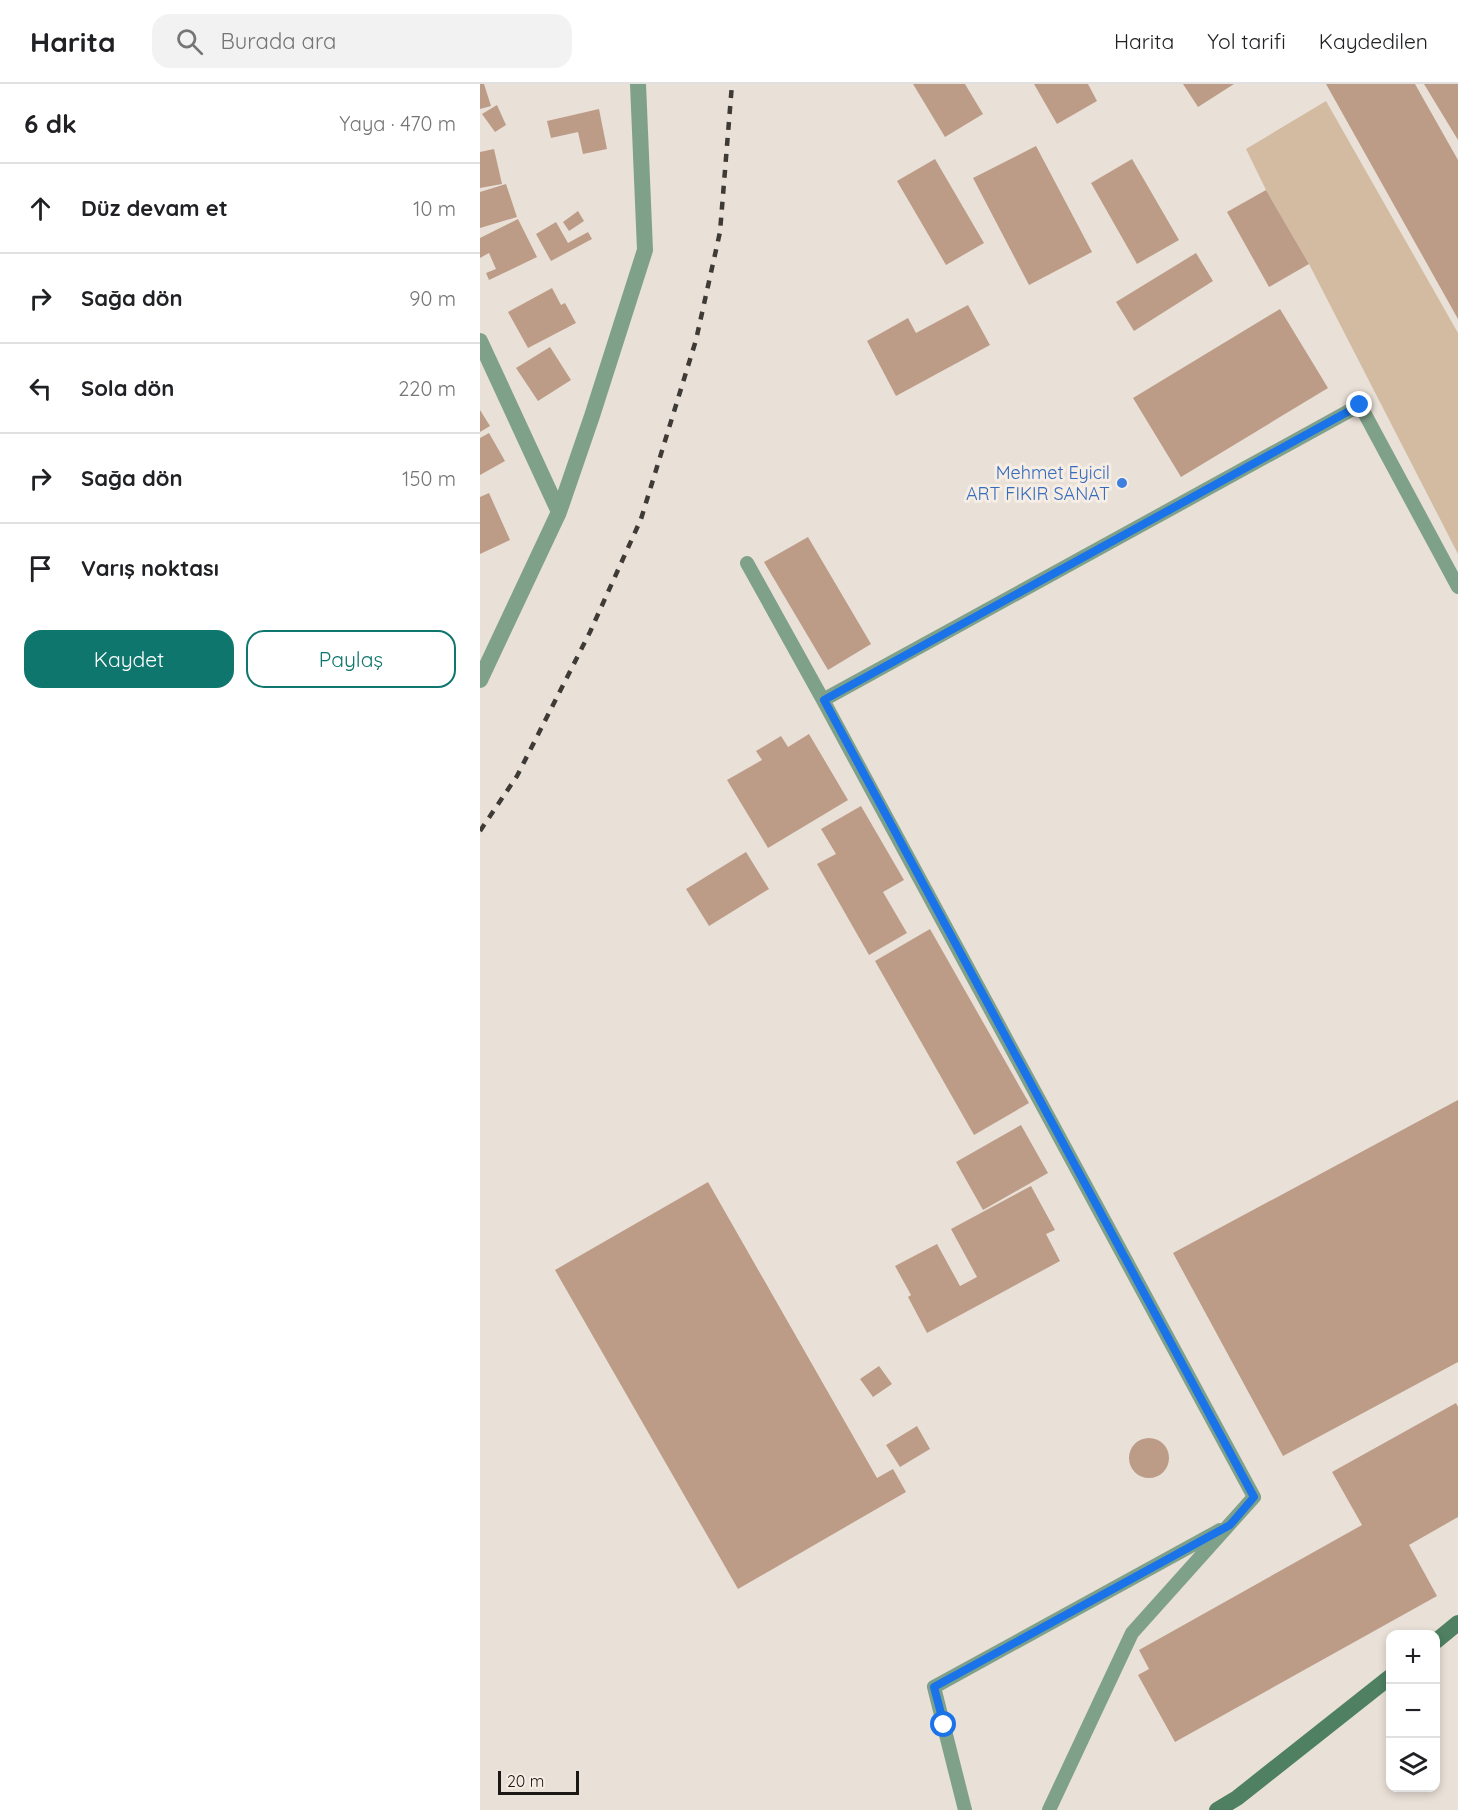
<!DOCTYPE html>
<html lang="tr">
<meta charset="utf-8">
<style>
:root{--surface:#fff;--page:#f2f2f2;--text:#202124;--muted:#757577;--line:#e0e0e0;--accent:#0f766e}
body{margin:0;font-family:Quicksand,sans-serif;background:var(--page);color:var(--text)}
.controls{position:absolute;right:18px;bottom:18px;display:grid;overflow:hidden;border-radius:12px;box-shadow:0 3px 9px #0003}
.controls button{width:54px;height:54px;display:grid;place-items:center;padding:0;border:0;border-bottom:2px solid var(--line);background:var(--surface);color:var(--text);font:30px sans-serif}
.scale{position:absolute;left:18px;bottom:15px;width:81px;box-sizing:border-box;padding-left:6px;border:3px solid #1a1714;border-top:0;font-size:16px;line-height:21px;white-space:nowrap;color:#1a1714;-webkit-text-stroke:4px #f6ede4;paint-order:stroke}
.stop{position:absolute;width:18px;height:18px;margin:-14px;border:4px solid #1a73e8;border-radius:50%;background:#fff}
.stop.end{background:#1a73e8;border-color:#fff;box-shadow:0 2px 6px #0008}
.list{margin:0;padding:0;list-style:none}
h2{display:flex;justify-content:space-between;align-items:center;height:78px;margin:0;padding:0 24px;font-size:26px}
h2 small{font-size:20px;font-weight:400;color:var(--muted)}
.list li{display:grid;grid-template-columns:39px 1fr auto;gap:18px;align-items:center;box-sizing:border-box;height:90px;padding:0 24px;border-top:2px solid var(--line)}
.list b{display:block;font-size:22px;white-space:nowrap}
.list em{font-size:20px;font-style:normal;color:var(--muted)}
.actions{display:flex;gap:12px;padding:18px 24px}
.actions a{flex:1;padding:14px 0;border:2px solid var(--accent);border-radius:18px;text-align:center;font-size:21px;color:var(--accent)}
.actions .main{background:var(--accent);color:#fff}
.icon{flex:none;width:33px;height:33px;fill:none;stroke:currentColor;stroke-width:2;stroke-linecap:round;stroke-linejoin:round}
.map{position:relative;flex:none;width:978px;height:1726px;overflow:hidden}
header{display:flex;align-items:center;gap:36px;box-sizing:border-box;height:84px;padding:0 30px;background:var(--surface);border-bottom:2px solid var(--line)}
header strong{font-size:28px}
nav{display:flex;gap:33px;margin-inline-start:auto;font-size:21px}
.search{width:420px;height:54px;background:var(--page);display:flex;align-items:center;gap:15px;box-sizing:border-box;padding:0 21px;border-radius:18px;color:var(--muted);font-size:22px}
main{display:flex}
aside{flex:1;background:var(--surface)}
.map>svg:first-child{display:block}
.green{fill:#d3bba1}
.building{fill:#bd9c87}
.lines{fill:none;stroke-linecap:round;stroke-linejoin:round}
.service{stroke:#7fa18a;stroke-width:14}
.minor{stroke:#7fa18a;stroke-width:16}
.secondary{stroke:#4e8061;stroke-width:16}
.rail{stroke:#3e3a36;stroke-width:4.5;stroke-dasharray:8 8;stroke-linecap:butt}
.route{stroke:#1a73e8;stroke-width:8}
.shop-dot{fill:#3f7fe0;stroke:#f6ede4;stroke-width:2}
.labels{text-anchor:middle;stroke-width:6;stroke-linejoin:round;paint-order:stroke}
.shop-label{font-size:18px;fill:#366cbe;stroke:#f6ede4;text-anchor:end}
</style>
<header>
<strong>Harita</strong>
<div class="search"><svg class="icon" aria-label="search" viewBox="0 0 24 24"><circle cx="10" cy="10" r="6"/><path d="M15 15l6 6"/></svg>Burada ara</div>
<nav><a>Harita</a><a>Yol tarifi</a><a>Kaydedilen</a></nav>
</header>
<main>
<aside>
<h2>6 dk<small>Yaya · 470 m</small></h2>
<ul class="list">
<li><svg class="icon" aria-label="ahead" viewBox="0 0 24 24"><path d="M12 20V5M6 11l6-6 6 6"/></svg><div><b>Düz devam et</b></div><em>10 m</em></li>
<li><svg class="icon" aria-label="right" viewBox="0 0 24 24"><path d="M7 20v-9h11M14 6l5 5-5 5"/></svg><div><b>Sağa dön</b></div><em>90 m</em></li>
<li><svg class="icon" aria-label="left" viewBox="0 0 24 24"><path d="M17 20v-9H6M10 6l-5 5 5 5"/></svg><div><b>Sola dön</b></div><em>220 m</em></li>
<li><svg class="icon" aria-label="right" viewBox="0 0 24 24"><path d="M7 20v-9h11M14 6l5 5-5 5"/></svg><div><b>Sağa dön</b></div><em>150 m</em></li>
<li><svg class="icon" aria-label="arrive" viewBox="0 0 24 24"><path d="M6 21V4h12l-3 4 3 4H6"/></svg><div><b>Varış noktası</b></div></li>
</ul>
<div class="actions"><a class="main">Kaydet</a><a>Paylaş</a></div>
</aside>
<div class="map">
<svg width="978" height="1726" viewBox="0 0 978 1726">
<rect width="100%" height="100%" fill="#e9e0d7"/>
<path class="green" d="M 846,17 L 978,249 L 978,470 L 829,180 L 786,106 L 766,65 Z"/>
<path class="building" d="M 0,0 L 4,0 L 11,22 L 0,25 Z
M 433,0 L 485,0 L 503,30 L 465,53 Z
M 554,0 L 608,0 L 617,17 L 577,40 Z
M 703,0 L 754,0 L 718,23 Z
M 846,0 L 935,0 L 978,76 L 978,235 Z
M 944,0 L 978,0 L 978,56 Z
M 17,21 L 26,41 L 15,48 L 2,30 Z
M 119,25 L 127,65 L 103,70 L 98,48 L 71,54 L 67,37 Z
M 556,62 L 612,168 L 549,201 L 493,94 Z
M 14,65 L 22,100 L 0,104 L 0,68 Z
M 455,75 L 504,159 L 466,181 L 417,97 Z
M 652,75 L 699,156 L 657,180 L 611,99 Z
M 26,100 L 37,133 L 0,144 L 0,108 Z
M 786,106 L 829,180 L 789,203 L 747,128 Z
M 98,127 L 104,137 L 89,147 L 83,138 Z
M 38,135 L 57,173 L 9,196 L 6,189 L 16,185 L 9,169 L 0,174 L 0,154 Z
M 76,138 L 88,159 L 108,148 L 112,155 L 71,177 L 56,150 Z
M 716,169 L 733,197 L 654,247 L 636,218 Z
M 72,204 L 81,221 L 85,219 L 96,239 L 48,264 L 28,228 Z
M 488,221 L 510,261 L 416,312 L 387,257 L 428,234 L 436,249 Z
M 800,225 L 848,304 L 701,393 L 653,314 Z
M 70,263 L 91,296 L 58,317 L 36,284 Z
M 0,326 L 10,342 L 0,348 Z
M 9,349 L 25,377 L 0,391 L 0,354 Z
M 9,409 L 30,456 L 0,470 L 0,413 Z
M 328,453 L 391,560 L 348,586 L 284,478 Z
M 329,650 L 368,716 L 288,764 L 247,696 L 282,676 L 276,667 L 301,652 L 308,663 Z
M 381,722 L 424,796 L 403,808 L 427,849 L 389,871 L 337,780 L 356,770 L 341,745 Z
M 266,768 L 289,805 L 229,842 L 206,805 Z
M 450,845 L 549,1019 L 494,1051 L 395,877 Z
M 978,1016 L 978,1278 L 803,1372 L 693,1169 Z
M 541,1041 L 568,1089 L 503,1126 L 476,1078 Z
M 228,1098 L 397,1394 L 413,1385 L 426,1408 L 258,1505 L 75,1186 Z
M 551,1102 L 575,1146 L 566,1150 L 580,1177 L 447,1249 L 428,1213 L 431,1211 L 415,1182 L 457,1160 L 480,1202 L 497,1193 L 471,1145 Z
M 399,1282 L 412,1300 L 393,1313 L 380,1295 Z
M 976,1319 L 978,1323 L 978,1433 L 929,1461 L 957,1512 L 695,1658 L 658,1591 L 669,1585 L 659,1566 L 882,1441 L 852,1388 Z
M 437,1342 L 450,1365 L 420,1383 L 406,1361 Z
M649 1374a20 20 0 1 1 40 0a20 20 0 1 1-40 0Z"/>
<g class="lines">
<path class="service" d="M 267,479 L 343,616 L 774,1413 L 652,1549 L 569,1726
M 343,616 L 880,321 L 978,503
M 485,1726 L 454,1603 L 740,1446"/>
<path class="minor" d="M 0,257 L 79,428
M 0,596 L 79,428 L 112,332 L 165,166 L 158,0"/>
<path class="secondary" d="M 956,1557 L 978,1539
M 737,1726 L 757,1714 L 910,1593"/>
<path class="rail" d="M 0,747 L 37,692 L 110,548 L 161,435 L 216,256 L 240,148 L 252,0"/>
</g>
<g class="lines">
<path class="route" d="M 464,1641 L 454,1603 L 750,1441 L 774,1413 L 344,616 L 880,321"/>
</g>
<circle class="shop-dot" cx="642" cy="399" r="6"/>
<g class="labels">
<g class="shop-label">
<text x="630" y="395">Mehmet Eyicil<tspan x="630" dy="21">ART FIKIR SANAT</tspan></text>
</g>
</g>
</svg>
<div class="controls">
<button>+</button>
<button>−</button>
<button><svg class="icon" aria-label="layers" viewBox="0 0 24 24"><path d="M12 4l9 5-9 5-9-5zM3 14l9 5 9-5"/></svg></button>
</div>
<div class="scale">20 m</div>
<div class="stop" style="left:464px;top:1641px"></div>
<div class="stop end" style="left:880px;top:321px"></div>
</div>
</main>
